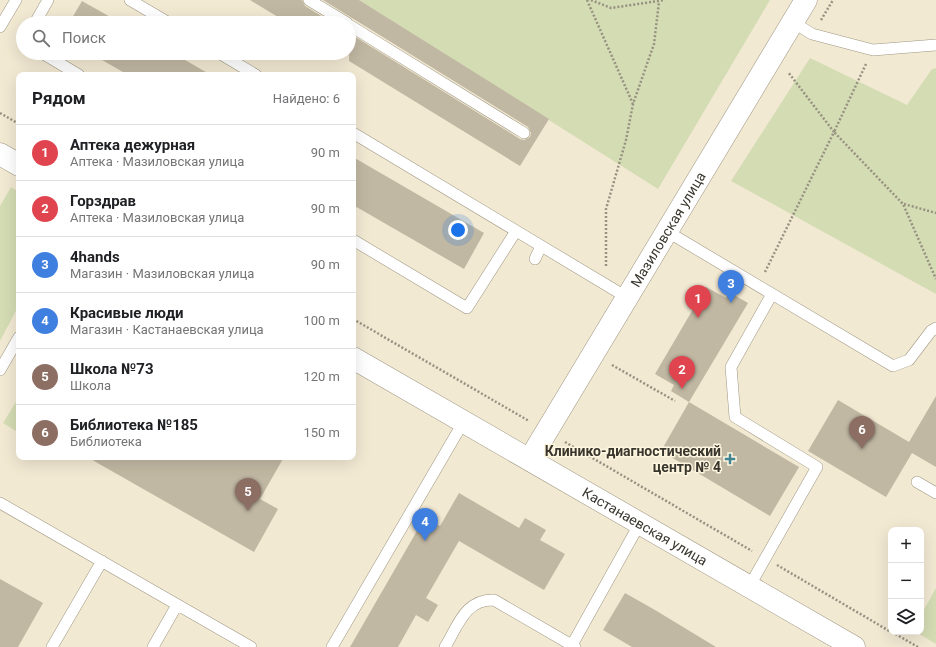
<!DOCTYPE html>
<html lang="ru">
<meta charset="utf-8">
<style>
:root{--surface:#fff;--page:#f6f6f6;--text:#202124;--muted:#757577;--line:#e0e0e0;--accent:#408493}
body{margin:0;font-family:Roboto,sans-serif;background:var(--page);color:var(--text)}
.controls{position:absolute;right:12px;bottom:12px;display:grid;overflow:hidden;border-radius:8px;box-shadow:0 4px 16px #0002}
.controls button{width:36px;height:36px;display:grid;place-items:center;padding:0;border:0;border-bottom:1px solid var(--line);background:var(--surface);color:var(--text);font:20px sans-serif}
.you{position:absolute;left:458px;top:230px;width:14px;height:14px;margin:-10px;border:3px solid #fff;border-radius:50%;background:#1a73e8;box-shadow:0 0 0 6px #1a73e833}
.badge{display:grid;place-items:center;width:26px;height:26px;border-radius:50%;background:var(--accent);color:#fff;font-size:13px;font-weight:700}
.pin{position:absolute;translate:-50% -33px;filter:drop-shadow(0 1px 2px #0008)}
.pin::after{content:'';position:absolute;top:21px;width:14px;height:12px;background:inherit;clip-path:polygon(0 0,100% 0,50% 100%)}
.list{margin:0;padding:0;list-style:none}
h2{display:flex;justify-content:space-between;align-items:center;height:52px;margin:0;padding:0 16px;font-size:17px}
h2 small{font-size:13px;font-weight:400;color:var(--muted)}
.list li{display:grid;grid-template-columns:26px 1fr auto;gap:12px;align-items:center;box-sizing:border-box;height:56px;padding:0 16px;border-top:1px solid var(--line)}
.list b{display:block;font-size:15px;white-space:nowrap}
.list p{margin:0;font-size:13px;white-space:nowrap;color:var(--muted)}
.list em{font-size:13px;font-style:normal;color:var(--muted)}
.icon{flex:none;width:22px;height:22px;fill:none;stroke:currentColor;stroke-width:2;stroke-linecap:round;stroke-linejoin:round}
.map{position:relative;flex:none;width:936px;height:647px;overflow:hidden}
.search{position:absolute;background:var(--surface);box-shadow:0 4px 16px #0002;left:16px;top:16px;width:340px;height:44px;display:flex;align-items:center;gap:10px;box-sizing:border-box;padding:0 14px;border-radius:22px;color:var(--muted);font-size:15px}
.panel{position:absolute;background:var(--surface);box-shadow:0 4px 16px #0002;left:16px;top:72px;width:340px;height:388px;border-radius:8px}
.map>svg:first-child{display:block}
.green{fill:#d4dcb4}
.building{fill:#c1b8a3}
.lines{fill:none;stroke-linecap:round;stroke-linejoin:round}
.service-casing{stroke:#9f9682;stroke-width:12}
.tertiary-casing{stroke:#9f9682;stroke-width:23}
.path{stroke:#979181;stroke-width:2.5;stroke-dasharray:2 2;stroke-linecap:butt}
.service{stroke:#fff;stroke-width:11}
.tertiary{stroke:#fff;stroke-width:22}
.poi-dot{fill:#408493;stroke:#fff6e0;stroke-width:1.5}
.labels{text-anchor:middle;stroke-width:3;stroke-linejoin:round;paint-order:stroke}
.street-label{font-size:14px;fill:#39362d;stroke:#fff6e0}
.poi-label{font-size:14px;font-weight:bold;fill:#39362d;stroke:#fff6e0;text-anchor:end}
</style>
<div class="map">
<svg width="936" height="647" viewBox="0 0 936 647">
<rect width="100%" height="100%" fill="#f2e9d3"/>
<path class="green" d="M 359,0 L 770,0 L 658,189 Z
M 810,58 L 907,105 L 932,69 L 936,68 L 936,294 L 731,181 Z
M 11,187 L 19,192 L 19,305 L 0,341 L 0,206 Z
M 19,397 L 19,433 L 3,423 Z
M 936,588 L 936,644 L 916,632 L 921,632 L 921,615 Z"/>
<path class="building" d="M 250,0 L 302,0 L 305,6 L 333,23 L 288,23 Z
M 323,0 L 359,0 L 549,119 L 520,166 L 349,61 L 349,33 L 520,139 L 524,140 L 530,137 L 531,133 L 528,127 Z
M 82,1 L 121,23 L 69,23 Z
M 90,53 L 173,53 L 211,75 L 128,75 Z
M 353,157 L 484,233 L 464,269 L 353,205 Z
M 706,287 L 726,298 L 729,292 L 748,303 L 689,402 L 671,391 L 674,385 L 655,374 Z
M 936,396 L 936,467 L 912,453 L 886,497 L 808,451 L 838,400 L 909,442 Z
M 689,402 L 799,467 L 770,516 L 661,451 Z
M 87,457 L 284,457 L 260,499 L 278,509 L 254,552 Z
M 459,493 L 519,528 L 525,518 L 546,530 L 540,540 L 565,554 L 544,590 L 459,541 L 426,598 L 438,605 L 428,622 L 416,615 L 398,647 L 350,647 L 425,517 L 440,526 Z
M 0,579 L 43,603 L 18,647 L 0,647 Z
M 625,593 L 655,610 L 716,647 L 632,647 L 603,630 Z"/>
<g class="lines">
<defs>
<path id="service" d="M 130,0 L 169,23
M 309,0 L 347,23
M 793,22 L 812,34 L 873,50 L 936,45
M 35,23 L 48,0
M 349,25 L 524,133
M 0,27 L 16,0
M 42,53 L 79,75
M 219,53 L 256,75
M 353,133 L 628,298
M 668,232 L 893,366 L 909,360 L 931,331 L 936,328
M 353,240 L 467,308 L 516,231
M 535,259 L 541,246
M 0,370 L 19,337
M 917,482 L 936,493
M 0,503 L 251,647
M 749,587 L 817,467 L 735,417 L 731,367 L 772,294
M 572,645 L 640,523
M 52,647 L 102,561
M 153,647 L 177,605
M 332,647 L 464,421
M 445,647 C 458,626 465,599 494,600 L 575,647"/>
<g id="tertiary">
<path d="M 0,154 L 19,165"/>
<path id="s1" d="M 353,358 L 854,647"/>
<path id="s2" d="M 530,459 L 806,0"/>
</g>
</defs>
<use href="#service" class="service-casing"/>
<use href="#tertiary" class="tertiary-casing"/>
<path class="path" d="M 587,0 L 633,104
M 591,0 L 611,8 L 665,0
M 821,20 L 833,0
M 866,64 L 834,132 L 903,204 L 936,279
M 0,113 L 19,124
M 904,204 L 936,213
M 606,266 L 606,209 L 626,140 L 633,104 L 654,44 L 659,2
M 765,272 L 834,132 L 788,72
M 353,319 L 529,421
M 612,365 L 675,401
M 565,442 L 752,551
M 777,565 L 891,632
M 892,632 L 918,647"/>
<use href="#service" class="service"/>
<use href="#tertiary" class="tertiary"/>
</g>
<path class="poi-dot" d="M728 453h4v4h4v4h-4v4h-4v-4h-4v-4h4z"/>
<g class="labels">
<g class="street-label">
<text dy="5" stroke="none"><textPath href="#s2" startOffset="268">Мазиловская улица</textPath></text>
<text dy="5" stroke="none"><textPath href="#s1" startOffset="337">Кастанаевская улица</textPath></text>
</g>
<g class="poi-label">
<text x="721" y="456">Клинико-диагностический<tspan x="721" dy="16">центр № 4</tspan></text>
</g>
</g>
</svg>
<div class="controls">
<button>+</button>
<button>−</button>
<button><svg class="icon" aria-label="layers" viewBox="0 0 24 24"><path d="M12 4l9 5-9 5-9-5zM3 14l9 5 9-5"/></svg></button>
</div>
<div class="you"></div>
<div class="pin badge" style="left:698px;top:318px;background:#e0444e">1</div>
<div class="pin badge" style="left:682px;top:389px;background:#e0444e">2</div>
<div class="pin badge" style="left:731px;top:303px;background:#3f7fe0">3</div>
<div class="pin badge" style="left:425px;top:541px;background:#3f7fe0">4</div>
<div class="pin badge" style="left:248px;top:511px;background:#8d6e63">5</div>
<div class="pin badge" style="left:862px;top:449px;background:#8d6e63">6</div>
<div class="search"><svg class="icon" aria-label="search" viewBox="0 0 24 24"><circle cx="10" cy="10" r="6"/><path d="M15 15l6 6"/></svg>Поиск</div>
<section class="panel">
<h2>Рядом<small>Найдено: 6</small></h2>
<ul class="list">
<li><span class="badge" style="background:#e0444e">1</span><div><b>Аптека дежурная</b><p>Аптека · Мазиловская улица</p></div><em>90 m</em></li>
<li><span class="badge" style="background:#e0444e">2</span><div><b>Горздрав</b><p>Аптека · Мазиловская улица</p></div><em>90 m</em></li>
<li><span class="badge" style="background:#3f7fe0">3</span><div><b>4hands</b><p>Магазин · Мазиловская улица</p></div><em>90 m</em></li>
<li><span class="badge" style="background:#3f7fe0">4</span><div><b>Красивые люди</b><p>Магазин · Кастанаевская улица</p></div><em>100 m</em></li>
<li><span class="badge" style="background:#8d6e63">5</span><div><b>Школа №73</b><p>Школа</p></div><em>120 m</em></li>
<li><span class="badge" style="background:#8d6e63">6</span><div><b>Библиотека №185</b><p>Библиотека</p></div><em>150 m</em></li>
</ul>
</section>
</div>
